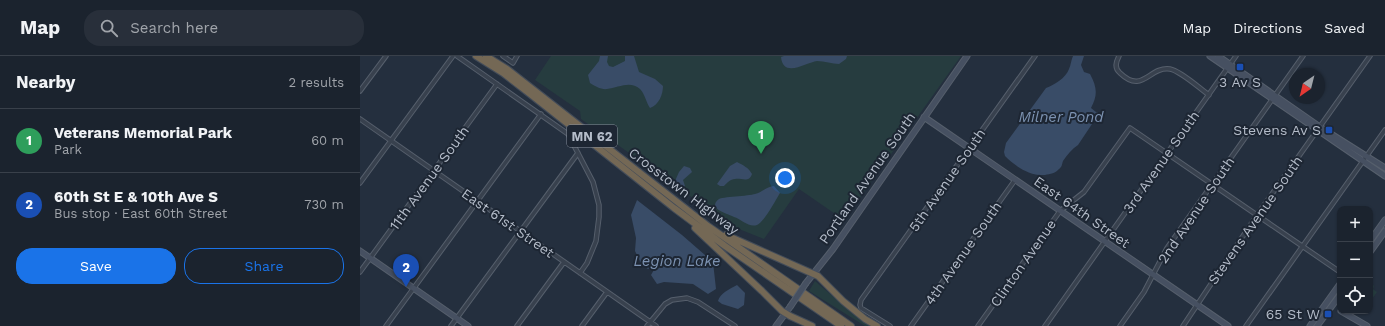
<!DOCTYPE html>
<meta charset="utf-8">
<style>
:root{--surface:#1b232e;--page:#282f3a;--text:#f1f3f6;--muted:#a0a4aa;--line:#39404a;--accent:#1a73e8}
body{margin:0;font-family:"Work Sans",sans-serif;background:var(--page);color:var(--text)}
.controls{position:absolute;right:12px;bottom:12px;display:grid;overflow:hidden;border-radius:8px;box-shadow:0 1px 3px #0004}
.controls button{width:36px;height:36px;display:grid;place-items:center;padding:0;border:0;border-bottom:1px solid var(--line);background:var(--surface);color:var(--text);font:20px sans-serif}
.compass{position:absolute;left:929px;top:12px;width:36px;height:36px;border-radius:50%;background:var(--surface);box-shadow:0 1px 3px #0004;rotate:215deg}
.you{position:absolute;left:425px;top:122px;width:14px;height:14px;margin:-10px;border:3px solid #fff;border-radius:50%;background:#1a73e8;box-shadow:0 0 0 6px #1a73e833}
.badge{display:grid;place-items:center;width:26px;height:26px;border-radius:50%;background:var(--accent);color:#fff;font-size:13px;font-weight:700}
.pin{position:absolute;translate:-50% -33px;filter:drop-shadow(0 1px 2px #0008)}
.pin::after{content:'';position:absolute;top:21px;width:14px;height:12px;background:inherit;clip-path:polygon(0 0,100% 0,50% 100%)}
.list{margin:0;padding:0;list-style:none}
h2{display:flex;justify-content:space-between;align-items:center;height:52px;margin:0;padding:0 16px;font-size:17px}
h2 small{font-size:13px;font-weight:400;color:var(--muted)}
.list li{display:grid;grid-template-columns:26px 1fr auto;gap:12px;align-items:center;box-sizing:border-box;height:64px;padding:0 16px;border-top:1px solid var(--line)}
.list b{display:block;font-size:15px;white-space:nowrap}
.list p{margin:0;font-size:13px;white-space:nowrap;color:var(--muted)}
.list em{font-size:13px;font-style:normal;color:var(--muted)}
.actions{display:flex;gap:8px;padding:12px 16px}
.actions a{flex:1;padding:9px 0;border:1px solid var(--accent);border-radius:16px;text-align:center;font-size:14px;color:var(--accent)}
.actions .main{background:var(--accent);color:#fff}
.icon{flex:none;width:22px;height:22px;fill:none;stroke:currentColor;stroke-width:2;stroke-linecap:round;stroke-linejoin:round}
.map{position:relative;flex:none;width:1025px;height:270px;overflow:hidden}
header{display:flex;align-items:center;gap:24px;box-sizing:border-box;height:56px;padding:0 20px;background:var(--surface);border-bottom:1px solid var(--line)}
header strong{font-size:19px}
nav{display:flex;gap:22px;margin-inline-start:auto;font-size:14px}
.search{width:280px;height:36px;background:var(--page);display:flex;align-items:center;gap:10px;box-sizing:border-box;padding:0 14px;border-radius:16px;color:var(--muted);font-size:15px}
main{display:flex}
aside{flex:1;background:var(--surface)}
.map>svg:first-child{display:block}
.green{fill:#263c3f}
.water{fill:#394c67}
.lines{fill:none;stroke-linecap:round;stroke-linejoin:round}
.street-casing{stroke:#565f6c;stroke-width:5.5}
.secondary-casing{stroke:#565f6c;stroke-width:7}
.highway-casing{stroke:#434c59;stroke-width:8}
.street{stroke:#38414e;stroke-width:3.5}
.secondary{stroke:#465061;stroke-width:5}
.highway{stroke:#746855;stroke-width:6}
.secondary-bridge-casing{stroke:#565f6c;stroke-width:7;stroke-linecap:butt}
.secondary-bridge{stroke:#465061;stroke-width:5}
.transit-dot{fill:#1a4fb4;stroke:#1d2633;stroke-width:1.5}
.labels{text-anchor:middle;stroke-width:4;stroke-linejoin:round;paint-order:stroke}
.shield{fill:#1d2633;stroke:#878f9c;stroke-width:1}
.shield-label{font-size:13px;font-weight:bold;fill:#b4bcc9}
.poi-label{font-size:14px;fill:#b4bcc9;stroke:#1d2633;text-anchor:end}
.street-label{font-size:14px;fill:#b4bcc9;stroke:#1d2633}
.water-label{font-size:15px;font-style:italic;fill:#7c92b1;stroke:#1d2633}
</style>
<header>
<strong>Map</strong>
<div class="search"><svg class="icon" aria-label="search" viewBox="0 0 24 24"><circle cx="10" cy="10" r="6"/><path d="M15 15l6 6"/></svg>Search here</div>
<nav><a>Map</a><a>Directions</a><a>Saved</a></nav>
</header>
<main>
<aside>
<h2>Nearby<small>2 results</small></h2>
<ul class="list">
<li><span class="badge" style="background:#2e9e5b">1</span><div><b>Veterans Memorial Park</b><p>Park</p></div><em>60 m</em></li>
<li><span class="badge" style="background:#1a4fb4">2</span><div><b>60th St E &amp; 10th Ave S</b><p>Bus stop · East 60th Street</p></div><em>730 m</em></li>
</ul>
<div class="actions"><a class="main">Save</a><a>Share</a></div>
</aside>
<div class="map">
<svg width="1025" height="270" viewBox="0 0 1025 270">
<rect width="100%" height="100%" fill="#242f3e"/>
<path class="green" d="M 191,0 L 601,0 L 484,164 L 439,133 L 404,183 L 374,171 L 221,63 L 220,55 L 175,24 Z
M 455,225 L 492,257 L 512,270 L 505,270 L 449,235 Z
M 1010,225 L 1014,230 L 1013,233 L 1017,236 L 1012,243 L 1010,241 Z"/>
<path class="water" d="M 240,0 L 248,0 L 247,6 L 249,10 L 253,11 L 265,5 L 265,0 L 274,0 L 279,16 L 295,23 L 303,30 C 303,38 299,49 290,52 C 286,46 285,38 280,33 C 270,24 258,32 247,33 C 242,34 234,30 230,27 L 228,19 L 239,5 Z
M 424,0 L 487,0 L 486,3 L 479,8 C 472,8 465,5 457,5 C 447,6 423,23 421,1 Z
M 713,0 L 724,0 L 721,9 L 724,16 L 730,18 C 737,31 738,39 731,52 L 736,56 L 738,56 L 738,59 L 718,89 C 712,93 707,99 703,105 C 702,108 702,111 699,113 C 696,117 690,118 685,119 C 670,120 656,111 645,100 L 644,96 L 646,87 L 686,32 C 694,29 706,22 709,13 C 711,9 711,4 713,0 Z
M 377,106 C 383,109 389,112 392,118 C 389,127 382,122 375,123 C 370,123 367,127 364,130 L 360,130 L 357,128 L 370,110 Z
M 324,110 L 330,112 L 332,116 L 323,124 L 325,130 L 323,132 L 317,129 L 315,125 L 319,116 Z
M 414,130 L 420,137 C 415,145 405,165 397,169 C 389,172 381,163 374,161 C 369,158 346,153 359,143 C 361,141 389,140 395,138 C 402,137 405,131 414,130 Z
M 277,144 L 322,179 L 353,206 L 356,233 L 348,238 L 333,228 L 304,226 L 297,228 L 291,219 L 295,212 L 288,213 L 282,209 L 275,195 L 276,182 L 271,159 Z
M 377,229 L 385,237 L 384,249 L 378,253 L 362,248 L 358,245 C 360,237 370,233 377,229 Z"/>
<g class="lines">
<defs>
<path id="street" d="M 97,0 L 208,78 L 233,126 L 239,149 L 239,161 L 236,185 L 227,207 L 220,217
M 143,0 L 153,7 L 157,0
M 759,0 C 756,6 754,12 760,17 C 783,39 789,10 810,13 C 821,15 839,32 849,39
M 0,35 L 26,0
M 0,63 L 296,270
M 0,127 L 93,0
M 0,216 L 137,28
M 26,270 L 181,58
M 91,270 L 218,97
M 157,270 L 204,206
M 222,270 L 247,236
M 287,270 L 305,248 L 312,244 L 327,242 L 338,246 L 375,270
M 530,270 L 501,252 L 500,249 L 501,244 L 675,0
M 551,270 L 655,124
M 618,270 L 700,155 L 724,136 L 770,72 L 980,216
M 685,270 L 876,0
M 760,270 L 784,236 L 807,192 L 943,0
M 823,270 L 897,159 L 1010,0
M 886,270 L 1025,74"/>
<path id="secondary" d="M 850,0 L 1025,120
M 858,0 L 960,71 L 1025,112
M 564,61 L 868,270
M 1010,185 L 1025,164
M 0,195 L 108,270
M 1010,196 L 1025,175
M 446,227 L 473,193 L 607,0
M 981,255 L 1007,270
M 416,270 L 430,251
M 950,270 L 980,228
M 957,270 L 980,239"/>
<path id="highway" d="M 116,0 L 143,17 L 170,38 L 314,152 L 365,190 L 481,270
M 126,0 L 147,13 L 348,170 L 491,270
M 335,172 L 402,235 L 422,255 L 430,260 L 452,270
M 366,179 L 458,220 L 483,245 L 505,263 L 517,270"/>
</defs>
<use href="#street" class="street-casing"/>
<use href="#secondary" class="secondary-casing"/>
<use href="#highway" class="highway-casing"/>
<use href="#street" class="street"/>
<use href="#secondary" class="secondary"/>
<use href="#highway" class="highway"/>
<defs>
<path id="secondary-bridge" d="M 430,251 L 446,227"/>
</defs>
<use href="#secondary-bridge" class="secondary-bridge-casing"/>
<use href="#secondary-bridge" class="secondary-bridge"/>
</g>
<g class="transit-dot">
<rect x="876" y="7" width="8" height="8" rx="2"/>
<rect x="965" y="70" width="8" height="8" rx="2"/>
<rect x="964" y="254" width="8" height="8" rx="2"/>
</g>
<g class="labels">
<rect class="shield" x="207" y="69" width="50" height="22" rx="3"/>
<g class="shield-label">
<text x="232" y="85">MN 62</text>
</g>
<g class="poi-label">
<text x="880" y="31" text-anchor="middle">3 Av S</text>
<text x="961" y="79">Stevens Av S</text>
<text x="960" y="263">65 St W</text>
</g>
<g class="street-label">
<text transform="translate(801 106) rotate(-55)" y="5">3rd Avenue South</text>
<text transform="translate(69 122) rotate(-54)" y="5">11th Avenue South</text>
<text transform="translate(507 122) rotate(-55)" y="5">Portland Avenue South</text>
<text transform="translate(587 124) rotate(-55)" y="5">5th Avenue South</text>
<text transform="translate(324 135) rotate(37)" y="5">Crosstown Highway</text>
<text transform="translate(836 154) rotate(-56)" y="5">2nd Avenue South</text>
<text transform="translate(722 156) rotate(35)" y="5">East 64th Street</text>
<text transform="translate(895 164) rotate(-55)" y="5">Stevens Avenue South</text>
<text transform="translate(148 167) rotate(35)" y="5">East 61st Street</text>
<text transform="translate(603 197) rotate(-55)" y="5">4th Avenue South</text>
<text transform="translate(663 207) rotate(-55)" y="5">Clinton Avenue</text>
</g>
<g class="water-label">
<text x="701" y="66">Milner Pond</text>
<text x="317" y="210">Legion Lake</text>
</g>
</g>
</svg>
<div class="controls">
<button>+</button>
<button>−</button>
<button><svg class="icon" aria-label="locate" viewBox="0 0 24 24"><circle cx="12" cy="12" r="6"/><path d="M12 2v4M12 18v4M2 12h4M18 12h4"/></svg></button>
</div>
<svg class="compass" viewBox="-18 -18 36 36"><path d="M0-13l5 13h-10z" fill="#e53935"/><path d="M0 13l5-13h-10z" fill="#a0a4aa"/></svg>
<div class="you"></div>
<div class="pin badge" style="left:401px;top:98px;background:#2e9e5b">1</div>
<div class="pin badge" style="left:46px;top:231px;background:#1a4fb4">2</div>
</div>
</main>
